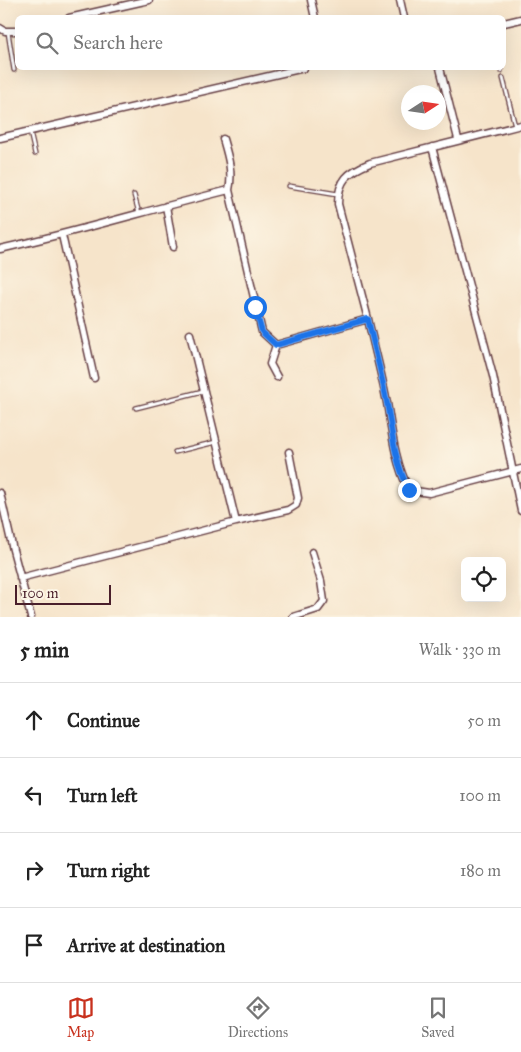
<!DOCTYPE html>
<meta charset="utf-8">
<style>
:root{--surface:#fff;--page:#f2f2f2;--text:#222;--muted:#767676;--line:#e0e0e0;--accent:#c8321e}
body{margin:0;font-family:"IM FELL Great Primer",serif;background:var(--page);color:var(--text)}
.controls{position:absolute;right:15px;bottom:15px;display:grid;overflow:hidden;border-radius:8px;box-shadow:0 5px 20px #0002}
.controls button{width:45px;height:45px;display:grid;place-items:center;padding:0;border:0;border-bottom:1px solid var(--line);background:var(--surface);color:var(--text);font:25px sans-serif}
.compass{position:absolute;left:401px;top:85px;width:45px;height:45px;border-radius:50%;background:var(--surface);box-shadow:0 5px 20px #0002;rotate:78deg}
.scale{position:absolute;left:15px;bottom:12px;width:96px;box-sizing:border-box;padding-left:5px;border:2px solid #4a1f2b;border-top:0;font-size:14px;line-height:18px;white-space:nowrap;color:#4a1f2b;-webkit-text-stroke:4px #fcf5e5;paint-order:stroke}
.stop{position:absolute;width:15px;height:15px;margin:-11px;border:4px solid #1a73e8;border-radius:50%;background:#fff}
.stop.end{background:#1a73e8;border-color:#fff;box-shadow:0 1px 5px #0008}
.list{margin:0;padding:0;list-style:none}
h2{display:flex;justify-content:space-between;align-items:center;height:65px;margin:0;padding:0 20px;font-size:21px}
h2 small{font-size:16px;font-weight:400;color:var(--muted)}
.list li{display:grid;grid-template-columns:32px 1fr auto;gap:15px;align-items:center;box-sizing:border-box;height:75px;padding:0 20px;border-top:1px solid var(--line)}
.list b{display:block;font-size:19px;white-space:nowrap}
.list em{font-size:16px;font-style:normal;color:var(--muted)}
.icon{flex:none;width:28px;height:28px;fill:none;stroke:currentColor;stroke-width:2;stroke-linecap:round;stroke-linejoin:round}
.map{position:relative;flex:none;width:521px;height:617px;overflow:hidden}
.search{position:absolute;background:var(--surface);box-shadow:0 5px 20px #0002;left:15px;right:15px;top:15px;height:55px;display:flex;align-items:center;gap:12px;box-sizing:border-box;padding:0 18px;border-radius:8px;color:var(--muted);font-size:19px}
.sheet{height:365px;background:var(--surface)}
nav{display:flex;justify-content:space-around;align-items:center;box-sizing:border-box;height:70px;border-top:1px solid var(--line);background:var(--surface);font-size:14px;color:var(--muted)}
nav a{display:grid;justify-items:center;gap:2px}
nav .on{color:var(--accent)}
.map>svg:first-child{display:block}
.lines{fill:none;stroke-linecap:round;stroke-linejoin:round}
.lane-casing{stroke:#643d43;stroke-width:5.5}
.street-casing{stroke:#643d43;stroke-width:9}
.lane{stroke:#fff;stroke-width:3}
.street{stroke:#fff;stroke-width:6}
.route{stroke:#1a73e8;stroke-width:6}
</style>
<div class="map">
<svg width="521" height="617" viewBox="0 0 521 617">
<rect width="100%" height="100%" fill="#fcf5e5"/>
<filter id="ink" filterUnits="userSpaceOnUse"><feTurbulence type="fractalNoise" baseFrequency=".02" numOctaves="2"/><feDisplacementMap in="SourceGraphic" scale="10" xChannelSelector="R" yChannelSelector="G"/><feConvolveMatrix kernelMatrix="1 2 1 2 8 2 1 2 1" color-interpolation-filters="sRGB"/></filter>
<filter id="wash" filterUnits="userSpaceOnUse"><feTurbulence type="fractalNoise" baseFrequency=".0096" numOctaves="4" result="noise"/><feDisplacementMap in="SourceGraphic" scale="20" xChannelSelector="R" yChannelSelector="G"/><feGaussianBlur stdDeviation="1.12" result="paint"/><feColorMatrix in="noise" values="0 0 0 0 0 0 0 0 0 0 0 0 0 0 0 0 0 1.4 0 .05"/><feComposite in="paint" operator="in"/></filter>
<g filter="url(#wash)">
<rect width="100%" height="100%" fill="#f6e4ca"/>
</g>
<g filter="url(#ink)">
<g class="lines">
<defs>
<path id="lane" d="M 8,32 L 14,70
M 501,68 L 501,71
M 503,78 L 515,126
M 30,132 L 35,154
M 289,186 L 338,194
M 134,195 L 139,213
M 136,408 L 203,391
M 175,452 L 216,442"/>
<path id="street" d="M 311,0 L 315,18
M 400,0 L 404,18
M 69,18 L 149,0
M 504,23 L 521,19
M 0,28 L 5,31 L 18,31
M 440,68 L 458,139
M 0,138 L 304,68
M 223,139 C 228,156 233,172 229,190 L 262,332 L 276,345 L 368,319 L 338,204 C 338,180 348,172 370,163 L 521,125
M 432,147 L 493,376 L 521,511
M 166,206 L 173,247
M 62,235 L 94,378
M 0,249 C 77,232 152,209 229,190
M 368,319 C 374,347 382,375 387,403 C 392,433 395,463 409,490 L 429,493 L 521,469
M 190,334 L 236,522
M 276,345 L 270,364 L 277,377
M 0,493 L 13,550 L 31,617
M 20,578 L 236,522 L 288,510 L 296,505 L 298,498 L 289,452
M 293,617 L 318,609 L 324,601 L 321,581 L 312,552"/>
</defs>
<use href="#lane" class="lane-casing"/>
<use href="#street" class="street-casing"/>
<use href="#lane" class="lane"/>
<use href="#street" class="street"/>
</g>
</g>
<g class="lines" filter="url(#ink)">
<path class="route" d="M 255,307 L 262,332 L 276,345 L 368,319 C 374,347 382,375 387,403 C 392,433 395,463 409,490"/>
</g>
</svg>
<div class="controls">
<button><svg class="icon" aria-label="locate" viewBox="0 0 24 24"><circle cx="12" cy="12" r="6"/><path d="M12 2v4M12 18v4M2 12h4M18 12h4"/></svg></button>
</div>
<svg class="compass" viewBox="-18 -18 36 36"><path d="M0-13l5 13h-10z" fill="#e53935"/><path d="M0 13l5-13h-10z" fill="#767676"/></svg>
<div class="scale">100 m</div>
<div class="stop" style="left:255px;top:307px"></div>
<div class="stop end" style="left:409px;top:490px"></div>
<div class="search"><svg class="icon" aria-label="search" viewBox="0 0 24 24"><circle cx="10" cy="10" r="6"/><path d="M15 15l6 6"/></svg>Search here</div>
</div>
<section class="sheet">
<h2>5 min<small>Walk · 330 m</small></h2>
<ul class="list">
<li><svg class="icon" aria-label="ahead" viewBox="0 0 24 24"><path d="M12 20V5M6 11l6-6 6 6"/></svg><div><b>Continue</b></div><em>50 m</em></li>
<li><svg class="icon" aria-label="left" viewBox="0 0 24 24"><path d="M17 20v-9H6M10 6l-5 5 5 5"/></svg><div><b>Turn left</b></div><em>100 m</em></li>
<li><svg class="icon" aria-label="right" viewBox="0 0 24 24"><path d="M7 20v-9h11M14 6l5 5-5 5"/></svg><div><b>Turn right</b></div><em>180 m</em></li>
<li><svg class="icon" aria-label="arrive" viewBox="0 0 24 24"><path d="M6 21V4h12l-3 4 3 4H6"/></svg><div><b>Arrive at destination</b></div></li>
</ul>
</section>
<nav>
<a class="on"><svg class="icon" aria-label="map" viewBox="0 0 24 24"><path d="M3 6l6-2 6 2 6-2v14l-6 2-6-2-6 2zM9 4v14M15 6v14"/></svg>Map</a>
<a><svg class="icon" aria-label="directions" viewBox="0 0 24 24"><path d="M12 3l9 9-9 9-9-9zM9 14v-3h6M13 9l2 2-2 2"/></svg>Directions</a>
<a><svg class="icon" aria-label="saved" viewBox="0 0 24 24"><path d="M7 4h10v16l-5-4-5 4z"/></svg>Saved</a>
</nav>
